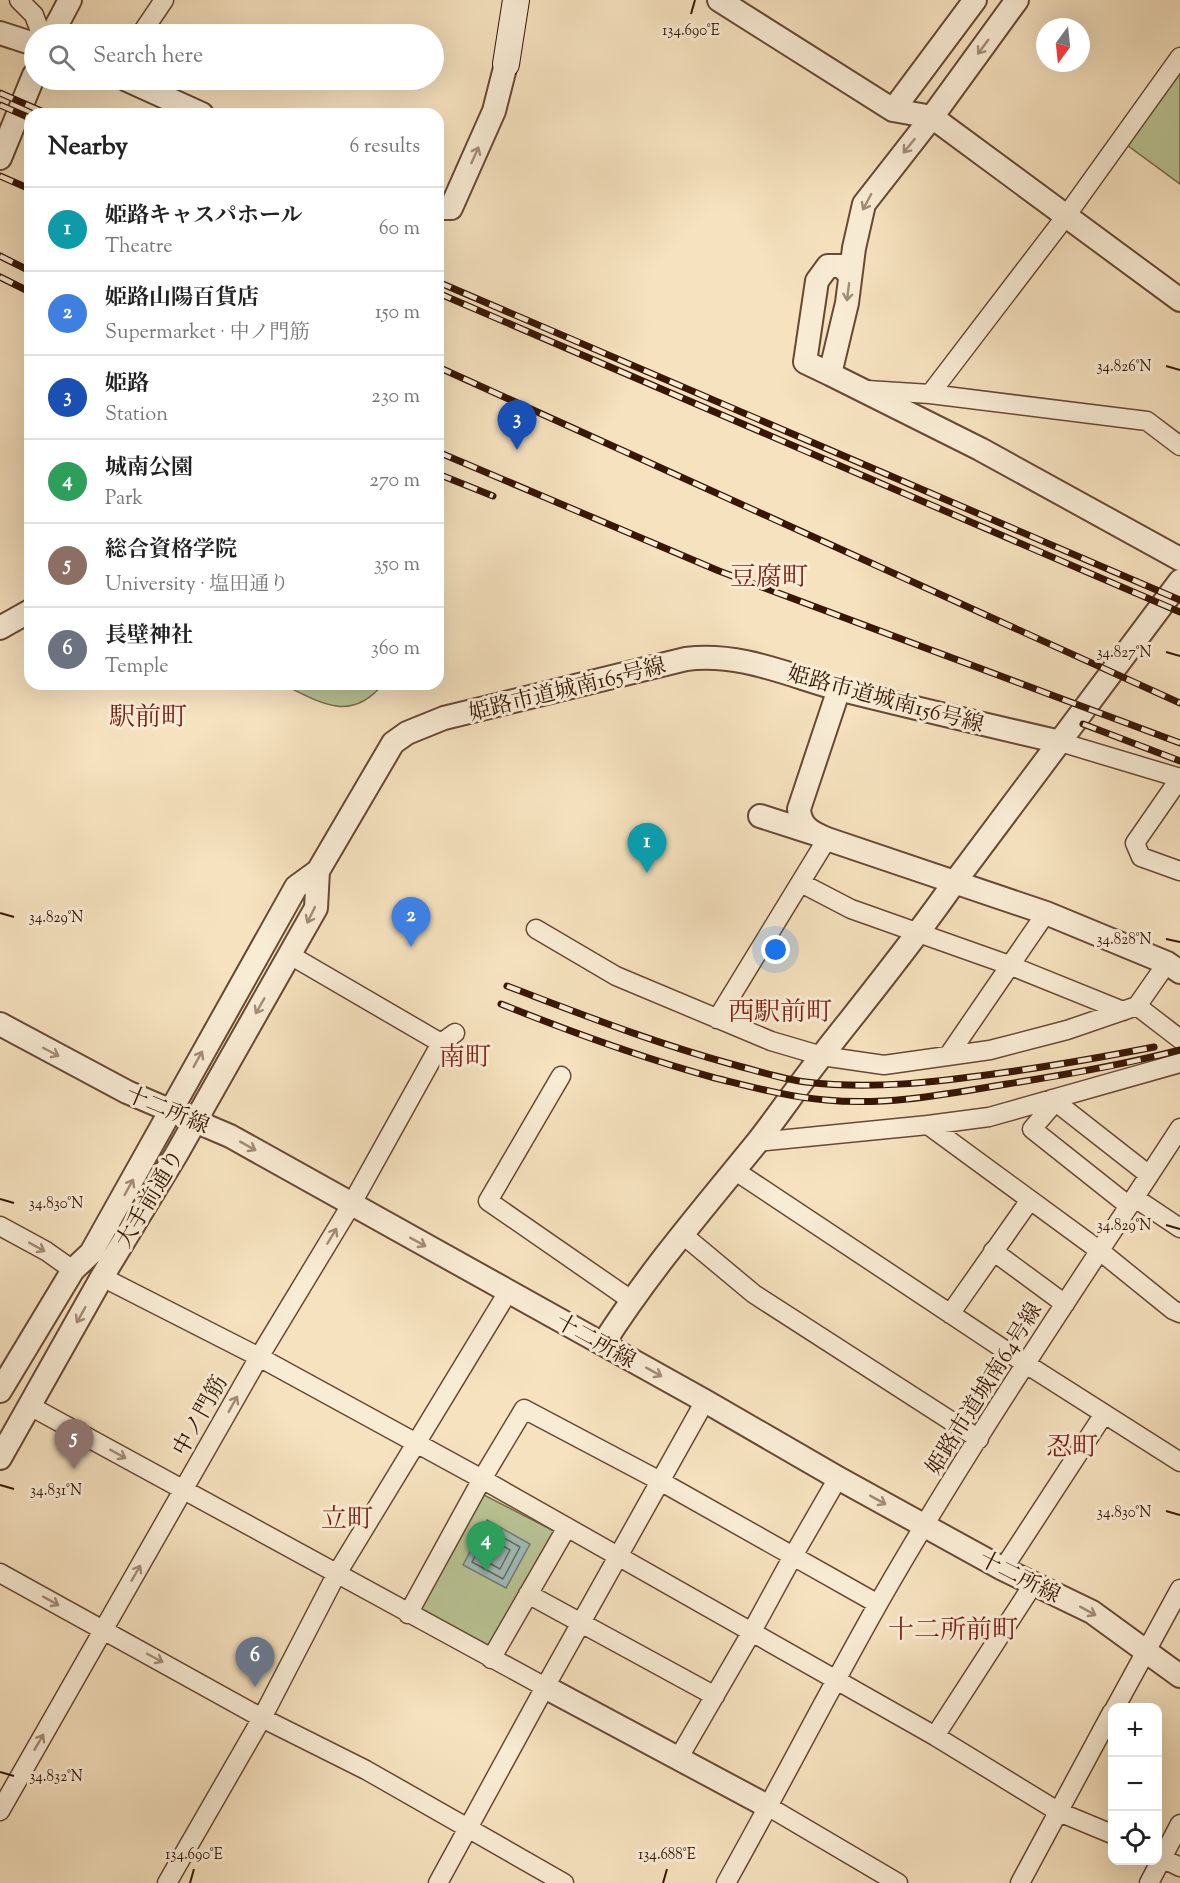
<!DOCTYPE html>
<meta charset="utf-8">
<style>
:root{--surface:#fff;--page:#f2f2f2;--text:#222;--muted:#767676;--line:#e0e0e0;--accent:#0b8043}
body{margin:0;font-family:"Sorts Mill Goudy","Noto Serif JP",serif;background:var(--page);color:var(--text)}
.controls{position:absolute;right:18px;bottom:18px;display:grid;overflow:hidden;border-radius:12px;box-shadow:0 6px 24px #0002}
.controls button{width:54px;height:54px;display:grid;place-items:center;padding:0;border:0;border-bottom:2px solid var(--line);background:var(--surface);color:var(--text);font:30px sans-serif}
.compass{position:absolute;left:1036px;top:18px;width:54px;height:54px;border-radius:50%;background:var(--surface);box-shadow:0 6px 24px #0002;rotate:195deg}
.you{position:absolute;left:776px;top:950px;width:21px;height:21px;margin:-15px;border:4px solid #fff;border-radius:50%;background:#1a73e8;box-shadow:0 0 0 9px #1a73e833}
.badge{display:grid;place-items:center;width:39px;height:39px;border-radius:50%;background:var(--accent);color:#fff;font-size:20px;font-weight:700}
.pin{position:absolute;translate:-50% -50px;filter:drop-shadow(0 2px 3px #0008)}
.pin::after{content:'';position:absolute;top:32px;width:21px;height:18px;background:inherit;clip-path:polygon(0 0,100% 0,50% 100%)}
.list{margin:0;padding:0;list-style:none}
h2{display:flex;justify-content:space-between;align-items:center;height:78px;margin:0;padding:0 24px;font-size:26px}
h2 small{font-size:20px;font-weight:400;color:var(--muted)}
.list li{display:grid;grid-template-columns:39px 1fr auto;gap:18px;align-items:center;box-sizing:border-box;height:84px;padding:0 24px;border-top:2px solid var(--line)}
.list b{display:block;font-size:22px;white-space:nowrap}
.list p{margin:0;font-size:20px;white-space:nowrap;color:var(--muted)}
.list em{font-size:20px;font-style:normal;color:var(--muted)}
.icon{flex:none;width:33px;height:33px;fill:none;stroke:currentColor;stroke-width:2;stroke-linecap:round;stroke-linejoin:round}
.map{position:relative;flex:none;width:1180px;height:1883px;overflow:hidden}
.search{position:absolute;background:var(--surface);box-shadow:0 6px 24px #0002;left:24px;top:24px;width:420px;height:66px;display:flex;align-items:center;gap:15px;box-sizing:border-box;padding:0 21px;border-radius:33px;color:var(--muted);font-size:22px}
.panel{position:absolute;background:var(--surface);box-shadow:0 6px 24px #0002;left:24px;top:108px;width:420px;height:582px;border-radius:18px}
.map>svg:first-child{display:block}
.green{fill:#b9c495;stroke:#786d4c;stroke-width:1.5}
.water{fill:#9ebcba;stroke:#757a71;stroke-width:1.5}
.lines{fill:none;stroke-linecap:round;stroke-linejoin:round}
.shore{stroke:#6a695f;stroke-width:1.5}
.minor-casing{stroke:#674933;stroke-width:21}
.tertiary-casing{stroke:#674933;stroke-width:26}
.secondary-casing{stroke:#371604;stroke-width:28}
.minor{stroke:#f9ecd5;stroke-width:18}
.tertiary{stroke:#f9ecd5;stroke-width:22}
.secondary{stroke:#f9ecd5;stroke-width:26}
.rail-casing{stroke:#371604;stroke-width:7}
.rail{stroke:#f9ecd5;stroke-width:4.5;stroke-dasharray:14;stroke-linecap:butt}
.oneway{stroke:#a28c77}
.ticks{fill:none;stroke:#371604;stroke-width:2}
.labels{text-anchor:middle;stroke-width:6;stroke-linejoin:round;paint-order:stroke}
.street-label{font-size:22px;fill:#371604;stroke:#f9ecd5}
.quarter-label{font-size:26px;fill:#7a1f14;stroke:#f9ecd5}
.ticks-label{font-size:15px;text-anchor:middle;fill:#371604;stroke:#f9ecd5;stroke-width:6;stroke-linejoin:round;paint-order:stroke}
</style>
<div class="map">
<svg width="1180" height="1883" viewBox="0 0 1180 1883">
<rect width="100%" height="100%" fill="#f6e2bf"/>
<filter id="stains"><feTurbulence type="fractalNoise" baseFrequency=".00333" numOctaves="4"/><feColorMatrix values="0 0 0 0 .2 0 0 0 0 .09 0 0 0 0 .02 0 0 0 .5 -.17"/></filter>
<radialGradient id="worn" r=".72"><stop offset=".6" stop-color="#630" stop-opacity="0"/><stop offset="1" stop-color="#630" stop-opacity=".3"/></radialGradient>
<path class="green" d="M 1180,73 L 1180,184 L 1127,145 Z
M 282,684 L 383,684 C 350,724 320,702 282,684 Z
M 482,1494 L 556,1532 L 488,1649 L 419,1610 Z"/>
<path class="water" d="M 487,1520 L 530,1544 L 506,1588 L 463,1565 Z"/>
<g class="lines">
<path class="shore" d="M 490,1530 L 520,1547 L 503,1579 L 472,1562 Z
M 493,1540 L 510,1550 L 500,1569 L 482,1559 Z"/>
<defs>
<path id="minor" d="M 19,0 L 34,15 L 41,34
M 141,34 L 164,0
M 867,390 L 930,394 L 1147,421 L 1180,446
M 930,394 L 1066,216 L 1180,57
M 1060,742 L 1180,778
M 1180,778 L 1135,843 L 1141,857 L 1180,871
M 801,883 L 851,909 L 1009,965 L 1123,1011
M 536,929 L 616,976 L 771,1041 L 822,1056 L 884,1065 L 990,1050 L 1067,1030 L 1137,1006 L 1167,963
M 290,955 L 441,1043 L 455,1033
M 1137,1006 L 1180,1039
M 717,1019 L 827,839
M 948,1056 L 1046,913
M 561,1076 L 488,1201 L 631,1300
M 1052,1099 L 1149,1175
M 1056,1101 L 1032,1129 L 1129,1206
M 928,1125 L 1100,1251 L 1173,1310 L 1180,1313
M 757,1142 L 928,1125 L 989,1117 L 1180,1063
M 734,1170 L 1026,1364 L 1180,1462
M 1135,1198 L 1180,1228
M 0,1226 L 46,1251 L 73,1270
M 682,1234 L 754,1294 L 979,1439
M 993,1251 L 1065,1304
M 102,1277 L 259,1357 L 482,1479 L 935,1736 L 1059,1812 L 1112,1834
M 950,1314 L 1030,1200
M 30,1406 L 545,1687
M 1003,1569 L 1104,1414
M 0,1573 L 262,1718 L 366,1770 L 564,1883
M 528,1594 L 715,1696
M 408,1614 L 482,1479 L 524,1409 L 660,1481 L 878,1604
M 491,1659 L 567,1527
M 1115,1708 L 1180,1589
M 935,1736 L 1034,1583
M 678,1759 L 751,1633 L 793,1556 L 838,1478
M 769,1807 L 898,1883
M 0,1811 L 259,1357 L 351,1205 L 441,1043
M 1158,1856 L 1180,1867
M 167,1883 L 262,1718 L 336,1575 L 508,1292
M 438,1883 L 545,1687 L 705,1401
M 726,1883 C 778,1790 826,1696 878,1604 C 971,1441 1078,1285 1180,1128
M 1020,1883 L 1112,1712
M 1149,1883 L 1180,1824"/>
<path id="tertiary" d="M 719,0 L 893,110 L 932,117 L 1180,300
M 0,33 L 34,44
M 52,34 L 70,0
M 127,80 L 202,114
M 893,110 L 975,0
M 0,158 L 34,75
M 438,208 L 451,208 L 494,111 L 506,64
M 850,275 L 841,266 L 828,266 L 817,281 L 805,362 L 830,374 L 847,303 L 854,248 L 864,204 L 932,117 L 1017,0
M 830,374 L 980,449 L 1180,559
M 0,628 L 30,611
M 839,689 L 799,809 C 800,827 812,833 827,839 L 1046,913 L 1167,963 L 1180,972
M 760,816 L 813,833
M 0,1024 L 127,1092 L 230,1136 L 705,1401 L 838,1478 L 1003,1569 L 1092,1612 L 1180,1676
M 603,1344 C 648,1273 702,1210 755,1145 C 779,1115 800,1083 824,1053 C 868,997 913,942 954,883 L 1180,581
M 0,1391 L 73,1270 L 91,1253 L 296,887 L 318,871 L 393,743 L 407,733 L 444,718 L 686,659 C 741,652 790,676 842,690 C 914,708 987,725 1060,742
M 0,1458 L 102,1277 L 176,1155 L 316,908 L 318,871
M 545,1687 L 769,1807"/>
<path id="secondary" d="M 506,64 L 516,0"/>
</defs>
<use href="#minor" class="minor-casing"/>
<use href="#tertiary" class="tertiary-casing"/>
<use href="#secondary" class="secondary-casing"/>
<use href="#minor" class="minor"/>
<use href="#tertiary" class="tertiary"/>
<use href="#secondary" class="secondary"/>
<defs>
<path id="rail" d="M 0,93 L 48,114
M 0,105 L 30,118
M 0,176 L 30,189
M 0,256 L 30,271
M 0,277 L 30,292
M 438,282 L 1180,600
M 438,293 L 1180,612
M 438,367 L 1180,703
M 438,452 L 719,571 L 1180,743
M 438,474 L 493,496
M 1083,724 L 1180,761
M 507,986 C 581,1014 654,1043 731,1064 C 755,1070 781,1079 806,1082 C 871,1090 937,1082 1001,1073 C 1052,1066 1103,1057 1154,1047
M 501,1004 C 571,1032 642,1058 715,1078 C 752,1087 788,1097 826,1100 C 887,1106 947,1094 1007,1084 C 1065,1075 1123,1065 1180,1050"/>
</defs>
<use href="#rail" class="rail-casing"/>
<use href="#rail" class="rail"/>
</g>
<defs><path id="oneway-shaft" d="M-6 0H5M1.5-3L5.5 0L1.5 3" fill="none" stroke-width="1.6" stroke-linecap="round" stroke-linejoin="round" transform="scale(1.5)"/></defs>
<g class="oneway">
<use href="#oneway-shaft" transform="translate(983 47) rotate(126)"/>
<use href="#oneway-shaft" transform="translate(909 146) rotate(129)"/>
<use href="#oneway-shaft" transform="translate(475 155) rotate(-66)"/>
<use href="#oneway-shaft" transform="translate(867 202) rotate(118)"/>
<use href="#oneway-shaft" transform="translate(848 292) rotate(97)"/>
<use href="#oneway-shaft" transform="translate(311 915) rotate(116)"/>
<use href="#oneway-shaft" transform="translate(260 1006) rotate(120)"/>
<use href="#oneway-shaft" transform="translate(51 1052) rotate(28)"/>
<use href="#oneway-shaft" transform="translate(198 1059) rotate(-61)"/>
<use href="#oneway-shaft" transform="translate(248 1146) rotate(29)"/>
<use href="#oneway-shaft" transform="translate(129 1187) rotate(-61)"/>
<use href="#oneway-shaft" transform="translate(332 1236) rotate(-59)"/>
<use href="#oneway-shaft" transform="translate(418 1242) rotate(29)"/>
<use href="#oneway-shaft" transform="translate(37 1247) rotate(29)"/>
<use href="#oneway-shaft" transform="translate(81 1315) rotate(119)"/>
<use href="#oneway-shaft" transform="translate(654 1372) rotate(29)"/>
<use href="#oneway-shaft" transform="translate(233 1404) rotate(-61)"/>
<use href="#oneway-shaft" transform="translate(118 1454) rotate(29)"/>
<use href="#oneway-shaft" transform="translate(878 1500) rotate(29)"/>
<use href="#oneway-shaft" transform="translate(136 1573) rotate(-60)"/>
<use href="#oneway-shaft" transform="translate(51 1601) rotate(29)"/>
<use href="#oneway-shaft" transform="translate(1088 1611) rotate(29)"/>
<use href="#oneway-shaft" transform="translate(155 1658) rotate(28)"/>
<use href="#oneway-shaft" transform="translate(39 1742) rotate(-60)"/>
</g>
<path class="ticks" d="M 691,14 L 695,0M 1166,366 L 1180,370M 1166,652 L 1180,656M 0,913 L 14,917M 1166,939 L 1180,942M 0,1199 L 14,1203M 1166,1225 L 1180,1229M 0,1485 L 14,1489M 1166,1511 L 1180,1515M 0,1772 L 14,1776M 190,1883 L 194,1869M 663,1883 L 667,1869"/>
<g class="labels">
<g class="street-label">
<text transform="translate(567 688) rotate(-14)" y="8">姫路市道城南165号線</text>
<text transform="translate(886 698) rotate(15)" y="8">姫路市道城南156号線</text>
<text transform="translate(168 1109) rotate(23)" y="8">十二所線</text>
<text transform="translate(149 1198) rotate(-59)" y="8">大手前通り</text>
<text transform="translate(596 1340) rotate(29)" y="8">十二所線</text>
<text transform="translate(983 1388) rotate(-58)" y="8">姫路市道城南64号線</text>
<text transform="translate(199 1415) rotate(-61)" y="8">中ノ門筋</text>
<text transform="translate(1020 1576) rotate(27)" y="8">十二所線</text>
</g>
<g class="quarter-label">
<text x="769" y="585">豆腐町</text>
<text x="148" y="725">駅前町</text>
<text x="780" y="1020">西駅前町</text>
<text x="465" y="1065">南町</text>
<text x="1072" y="1455">忍町</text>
<text x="347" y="1527">立町</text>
<text x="953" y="1638">十二所前町</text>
</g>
</g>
<g class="ticks-label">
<text x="691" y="35">134.690°E</text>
<text x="1124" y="371">34.826°N</text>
<text x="1124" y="657">34.827°N</text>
<text x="56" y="922">34.829°N</text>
<text x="1124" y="944">34.828°N</text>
<text x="56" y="1208">34.830°N</text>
<text x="1124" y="1230">34.829°N</text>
<text x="56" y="1495">34.831°N</text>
<text x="1124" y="1517">34.830°N</text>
<text x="56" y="1781">34.832°N</text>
<text x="194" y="1859">134.690°E</text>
<text x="667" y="1859">134.688°E</text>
</g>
<rect width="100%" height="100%" filter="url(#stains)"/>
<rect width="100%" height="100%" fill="url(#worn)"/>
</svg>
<div class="controls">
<button>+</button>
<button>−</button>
<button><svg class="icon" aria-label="locate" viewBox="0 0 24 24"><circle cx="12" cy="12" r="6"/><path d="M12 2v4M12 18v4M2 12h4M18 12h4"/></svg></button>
</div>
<svg class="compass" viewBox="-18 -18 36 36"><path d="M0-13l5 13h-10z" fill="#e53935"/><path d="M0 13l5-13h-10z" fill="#767676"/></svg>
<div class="you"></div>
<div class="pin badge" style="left:647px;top:873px;background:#0f9aa8">1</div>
<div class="pin badge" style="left:411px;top:947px;background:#3f7fe0">2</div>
<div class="pin badge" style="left:517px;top:450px;background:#1a4fb4">3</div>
<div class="pin badge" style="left:486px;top:1571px;background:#2e9e5b">4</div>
<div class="pin badge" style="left:74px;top:1469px;background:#8d6e63">5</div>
<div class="pin badge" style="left:255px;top:1687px;background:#6b7280">6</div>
<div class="search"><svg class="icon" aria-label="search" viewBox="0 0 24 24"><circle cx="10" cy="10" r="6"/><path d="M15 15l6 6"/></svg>Search here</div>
<section class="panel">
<h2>Nearby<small>6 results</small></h2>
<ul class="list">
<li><span class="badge" style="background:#0f9aa8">1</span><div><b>姫路キャスパホール</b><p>Theatre</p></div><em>60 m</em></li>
<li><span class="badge" style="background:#3f7fe0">2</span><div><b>姫路山陽百貨店</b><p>Supermarket · 中ノ門筋</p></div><em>150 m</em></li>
<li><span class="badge" style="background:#1a4fb4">3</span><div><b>姫路</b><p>Station</p></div><em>230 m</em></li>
<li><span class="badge" style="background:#2e9e5b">4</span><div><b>城南公園</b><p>Park</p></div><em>270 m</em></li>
<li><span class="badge" style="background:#8d6e63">5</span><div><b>総合資格学院</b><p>University · 塩田通り</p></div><em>350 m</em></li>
<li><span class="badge" style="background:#6b7280">6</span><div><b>長壁神社</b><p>Temple</p></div><em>360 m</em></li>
</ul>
</section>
</div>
